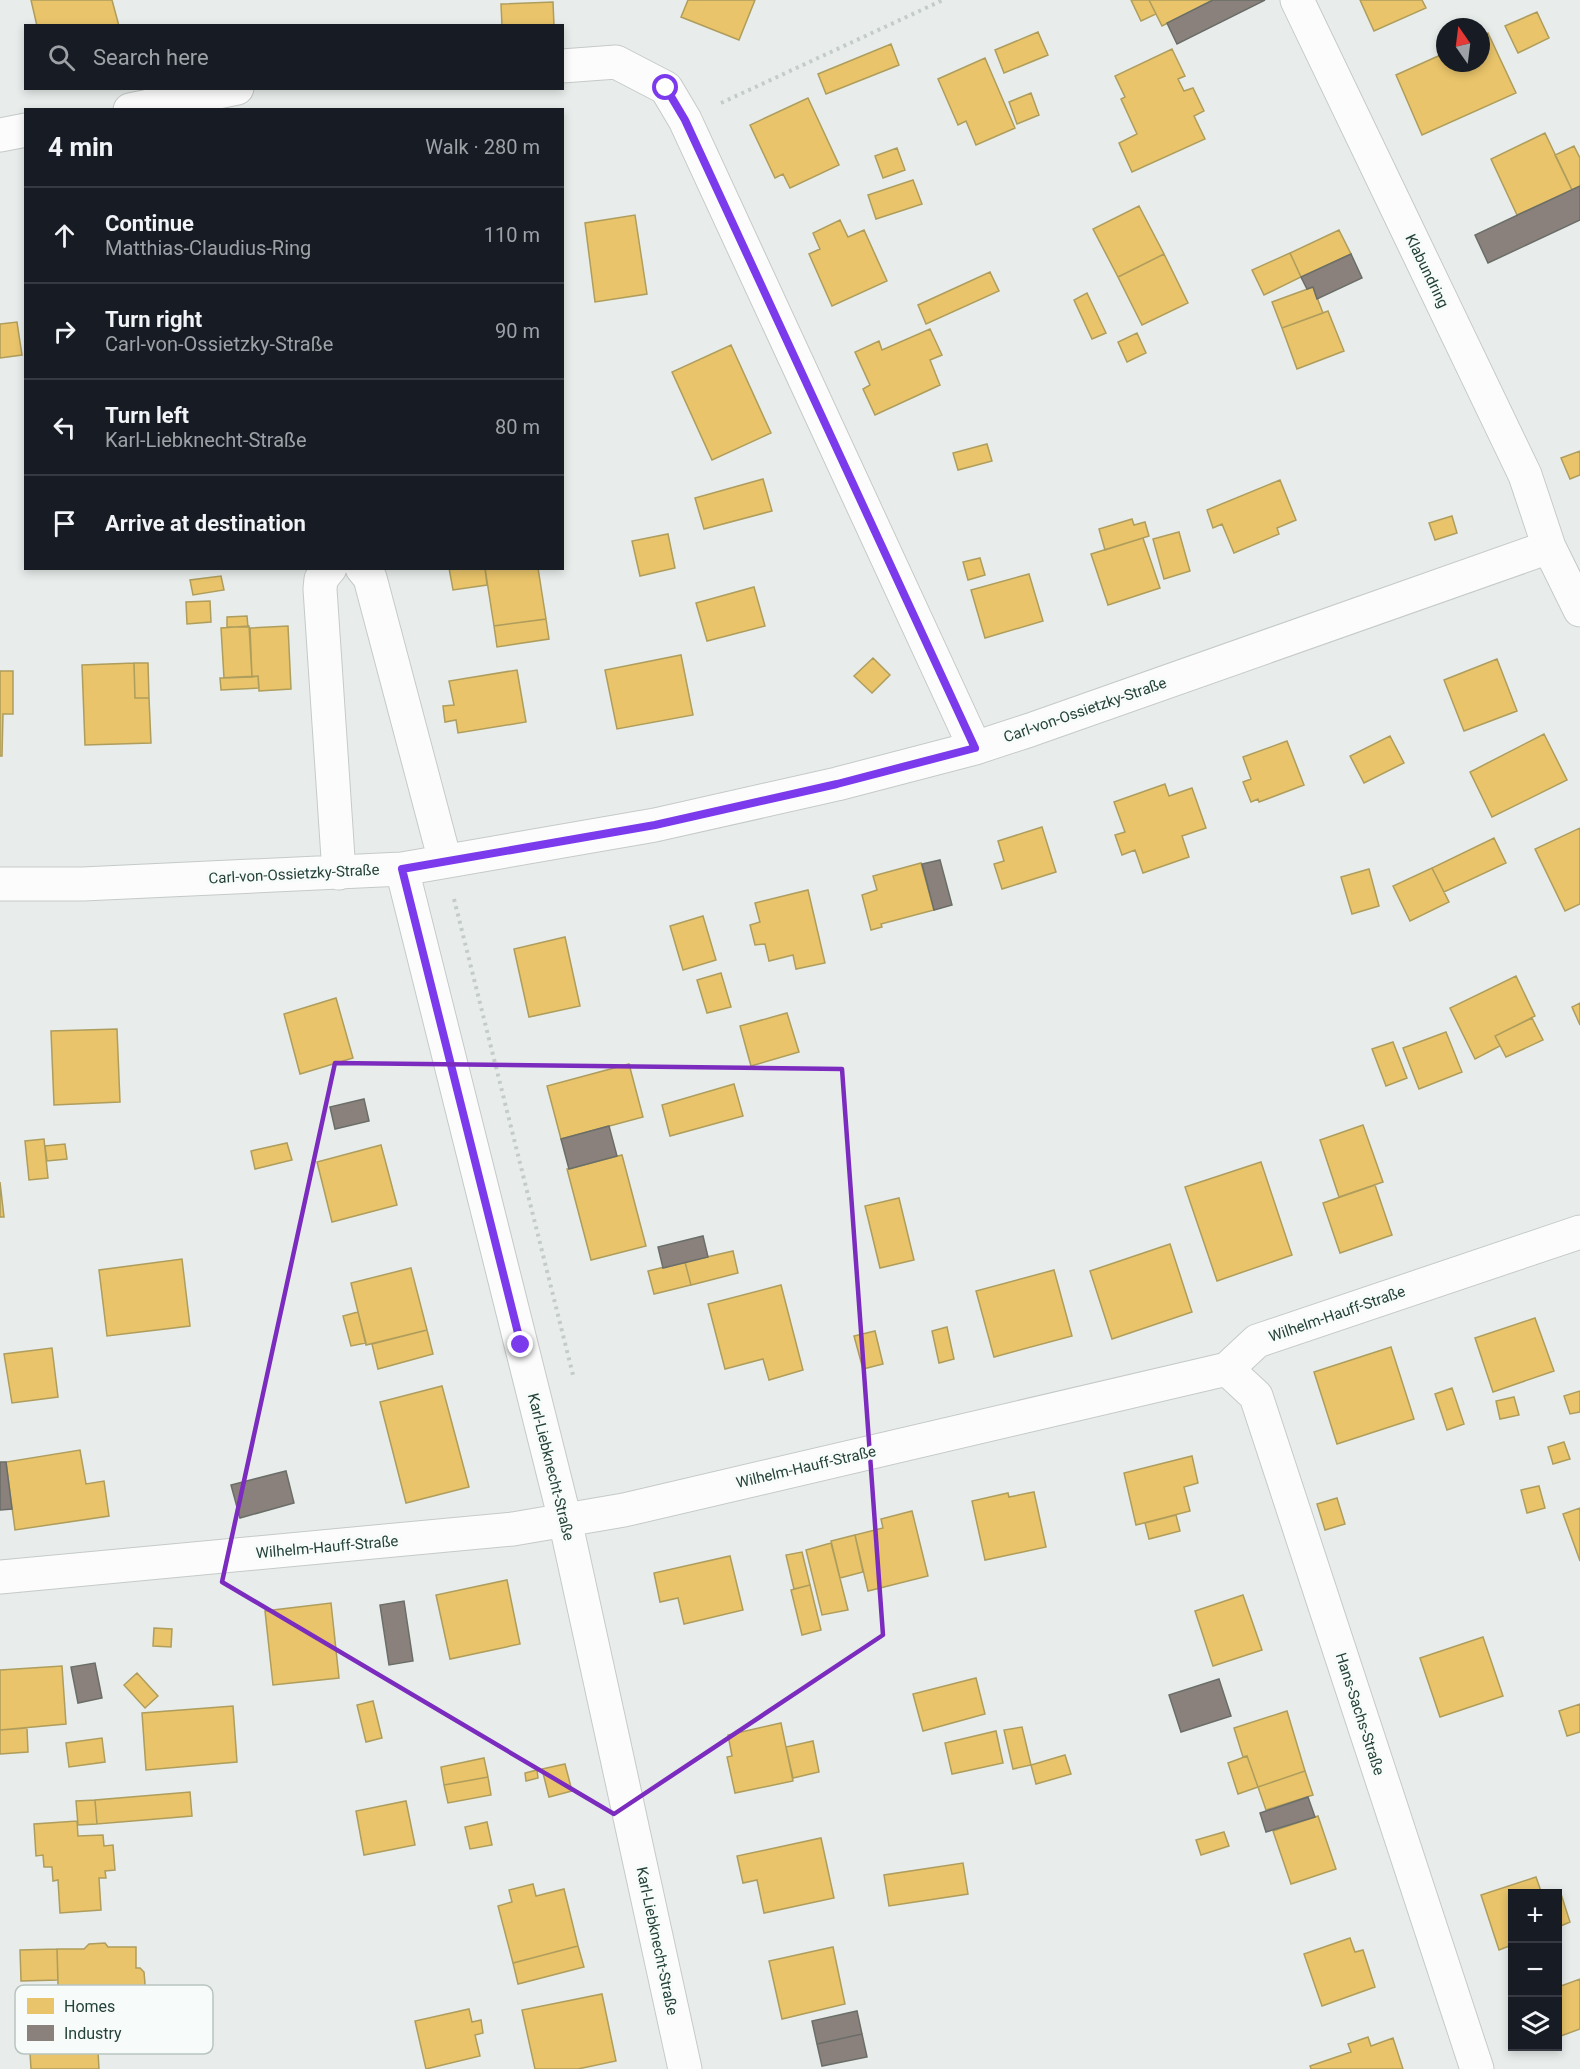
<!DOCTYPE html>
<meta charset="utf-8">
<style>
:root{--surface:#171b24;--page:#20242c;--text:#f1f3f6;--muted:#9ea1a6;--line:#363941}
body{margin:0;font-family:Roboto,sans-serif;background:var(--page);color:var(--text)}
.controls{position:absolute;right:18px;bottom:18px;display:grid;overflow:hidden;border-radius:0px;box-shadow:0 3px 9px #0003}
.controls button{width:54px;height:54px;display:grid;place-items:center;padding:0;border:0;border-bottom:2px solid var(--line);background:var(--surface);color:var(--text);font:30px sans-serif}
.compass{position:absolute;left:1436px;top:18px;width:54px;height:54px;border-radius:50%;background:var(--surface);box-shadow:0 3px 9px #0003;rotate:346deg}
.stop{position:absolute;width:18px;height:18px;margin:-14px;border:4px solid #7c3aed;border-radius:50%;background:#fff}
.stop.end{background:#7c3aed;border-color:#fff;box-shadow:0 2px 6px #0008}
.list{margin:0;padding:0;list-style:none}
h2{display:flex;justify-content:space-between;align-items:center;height:78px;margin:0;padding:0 24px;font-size:26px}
h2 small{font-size:20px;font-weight:400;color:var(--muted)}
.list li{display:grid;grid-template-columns:39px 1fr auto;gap:18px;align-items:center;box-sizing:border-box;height:96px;padding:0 24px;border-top:2px solid var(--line)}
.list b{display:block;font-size:22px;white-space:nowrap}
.list p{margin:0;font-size:20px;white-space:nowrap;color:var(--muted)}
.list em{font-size:20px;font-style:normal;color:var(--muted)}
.icon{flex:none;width:33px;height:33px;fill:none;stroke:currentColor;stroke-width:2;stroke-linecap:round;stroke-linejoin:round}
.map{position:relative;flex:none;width:1580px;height:2069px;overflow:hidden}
.search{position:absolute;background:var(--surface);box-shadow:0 3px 9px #0003;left:24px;top:24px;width:540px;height:66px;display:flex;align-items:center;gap:15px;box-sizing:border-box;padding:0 21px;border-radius:0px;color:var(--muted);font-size:22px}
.panel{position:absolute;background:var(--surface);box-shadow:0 3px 9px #0003;left:24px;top:108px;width:540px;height:462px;border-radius:0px}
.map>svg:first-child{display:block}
.homes{fill:#e9c46a;stroke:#ae9d5c;stroke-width:1.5}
.industry{fill:#8a817c;stroke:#6b6e68;stroke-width:1.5}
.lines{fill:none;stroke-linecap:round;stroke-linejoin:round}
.minor-casing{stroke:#c5cac8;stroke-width:35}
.path{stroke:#c3ccca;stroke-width:4;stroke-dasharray:3 4.5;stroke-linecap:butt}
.minor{stroke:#fcfcfc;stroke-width:33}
.route{stroke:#7c3aed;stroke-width:8}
.marked{fill:none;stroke:#7b2cbf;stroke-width:4.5;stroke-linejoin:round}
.labels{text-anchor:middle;stroke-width:6;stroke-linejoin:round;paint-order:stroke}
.street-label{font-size:15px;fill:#24423a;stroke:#f7fbf9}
.key{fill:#f7fbf9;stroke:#b8c4c0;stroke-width:1.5}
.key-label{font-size:16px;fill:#24423a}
</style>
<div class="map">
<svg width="1580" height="2069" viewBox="0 0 1580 2069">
<rect width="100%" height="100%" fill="#e8edeb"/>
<path class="homes" d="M 31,0 L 112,0 L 119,26 L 37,26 Z
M 688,0 L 755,0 L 739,40 L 681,17 Z
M 1131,0 L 1149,0 L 1156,14 L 1141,21 Z
M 1149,0 L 1213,0 L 1162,26 Z
M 1360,0 L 1422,0 L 1426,8 L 1374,31 Z
M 553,2 L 554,26 L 502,26 L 501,4 Z
M 1537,12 L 1549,38 L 1518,53 L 1505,26 Z
M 1038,32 L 1048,55 L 1004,73 L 995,50 Z
M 1488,33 L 1516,93 L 1422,135 L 1396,75 L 1445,53 L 1445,63 L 1481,63 L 1481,36 Z
M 891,44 L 899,65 L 826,94 L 818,74 Z
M 1172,49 L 1185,76 L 1178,79 L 1184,91 L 1193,88 L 1204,111 L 1194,116 L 1205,139 L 1132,172 L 1119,143 L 1137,134 L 1121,99 L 1125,97 L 1115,76 Z
M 985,58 L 1015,128 L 976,145 L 966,121 L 958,125 L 938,79 Z
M 1031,93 L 1039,115 L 1017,124 L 1009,102 Z
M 808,98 L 839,165 L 790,188 L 783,174 L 775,178 L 750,125 Z
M 1545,133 L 1572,190 L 1517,215 L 1491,159 Z
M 1574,146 L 1580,158 L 1580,186 L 1572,190 L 1555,155 Z
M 897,148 L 905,170 L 883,178 L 875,156 Z
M 913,180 L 922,204 L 876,219 L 868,195 Z
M 1139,206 L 1164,254 L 1118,277 L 1093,229 Z
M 635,215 L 647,294 L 595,302 L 585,223 Z
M 840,220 L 848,237 L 864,230 L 887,281 L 832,306 L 809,254 L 820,249 L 813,233 Z
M 1339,230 L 1351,254 L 1301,277 L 1290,253 Z
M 1290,253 L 1301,277 L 1264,295 L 1252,270 Z
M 1164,254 L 1188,303 L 1142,325 L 1118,277 Z
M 990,272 L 999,291 L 926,324 L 918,305 Z
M 1313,287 L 1323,313 L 1282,328 L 1272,302 Z
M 1087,293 L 1106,333 L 1092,339 L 1074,300 Z
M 1328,311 L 1344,351 L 1297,369 L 1282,328 Z
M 17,322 L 22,355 L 0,358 L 0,324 Z
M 930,329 L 942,355 L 930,360 L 940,385 L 875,415 L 863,389 L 870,385 L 855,352 L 879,341 L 882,350 Z
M 1137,333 L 1146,353 L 1127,362 L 1118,342 Z
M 731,345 L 771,433 L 712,460 L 672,372 Z
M 987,444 L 992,461 L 958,470 L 953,453 Z
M 1580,451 L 1580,475 L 1570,479 L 1561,458 Z
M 763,479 L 772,511 L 704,529 L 695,498 Z
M 1280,480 L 1296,520 L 1277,528 L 1279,534 L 1234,553 L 1222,524 L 1213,528 L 1207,510 Z
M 1452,516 L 1457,533 L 1435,540 L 1429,523 Z
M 1132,519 L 1134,525 L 1145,522 L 1149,536 L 1105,550 L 1099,529 Z
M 1179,532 L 1190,571 L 1164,579 L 1153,539 Z
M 668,534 L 675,568 L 640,576 L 632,541 Z
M 1143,538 L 1160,588 L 1108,605 L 1091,554 Z
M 980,558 L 985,575 L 968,580 L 963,562 Z
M 449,568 L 485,568 L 487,585 L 453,590 Z
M 485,568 L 538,568 L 546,619 L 494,626 Z
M 1029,574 L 1043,621 L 985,638 L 971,590 Z
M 221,576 L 224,590 L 193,595 L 190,580 Z
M 754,587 L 765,626 L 707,641 L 696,603 Z
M 210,601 L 211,622 L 187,624 L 186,602 Z
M 247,616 L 248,627 L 227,627 L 227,617 Z
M 546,619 L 549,639 L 497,647 L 494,626 Z
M 249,626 L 252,677 L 224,678 L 221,628 Z
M 288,626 L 291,689 L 259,691 L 258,676 L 252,677 L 250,628 Z
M 681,655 L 693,715 L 617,729 L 605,670 Z
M 873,658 L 890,675 L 872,693 L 854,676 Z
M 1497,659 L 1517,711 L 1464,731 L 1444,680 Z
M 134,663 L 135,698 L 149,698 L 151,743 L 85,745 L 82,665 Z
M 134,663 L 148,663 L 149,698 L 135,698 Z
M 517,670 L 526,722 L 458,733 L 456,720 L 445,722 L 443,706 L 454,705 L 449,681 Z
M 0,671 L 13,671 L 13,714 L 3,714 L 2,756 L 0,756 Z
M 258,676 L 259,688 L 221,690 L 220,678 Z
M 1544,734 L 1567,780 L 1492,817 L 1470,772 Z
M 1390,736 L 1404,763 L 1364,783 L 1350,756 Z
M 1287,741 L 1304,785 L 1259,802 L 1258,799 L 1251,802 L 1243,782 L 1251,779 L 1243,757 Z
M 1165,784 L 1169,796 L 1192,788 L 1206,828 L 1182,836 L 1189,857 L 1143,873 L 1135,850 L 1122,855 L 1115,835 L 1125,832 L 1114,802 Z
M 1042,827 L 1056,872 L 1002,889 L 994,864 L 1004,861 L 998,841 Z
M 1580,828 L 1580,904 L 1565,911 L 1535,849 Z
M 1494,838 L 1506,863 L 1444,892 L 1432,868 Z
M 921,863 L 934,910 L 881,924 L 882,927 L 871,930 L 862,895 L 877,890 L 873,876 Z
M 1432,868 L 1449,902 L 1410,921 L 1393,886 Z
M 1369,869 L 1379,906 L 1352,914 L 1341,877 Z
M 808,890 L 825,963 L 796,969 L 793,955 L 769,961 L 765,944 L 755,945 L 750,925 L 760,922 L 755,903 Z
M 703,916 L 716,960 L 683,970 L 670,926 Z
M 565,937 L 580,1006 L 529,1017 L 514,949 Z
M 721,973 L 731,1007 L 707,1013 L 697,980 Z
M 1516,976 L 1535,1016 L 1495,1036 L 1500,1046 L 1475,1059 L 1450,1008 Z
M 336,998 L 353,1058 L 300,1074 L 284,1014 Z
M 1580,1003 L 1580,1025 L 1572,1007 Z
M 787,1013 L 799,1052 L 751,1066 L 740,1026 Z
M 1532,1018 L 1543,1040 L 1506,1057 L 1495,1036 Z
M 117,1029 L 120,1102 L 54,1105 L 51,1031 Z
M 1446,1032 L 1462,1072 L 1419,1089 L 1403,1048 Z
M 1393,1042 L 1407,1078 L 1386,1086 L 1372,1049 Z
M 629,1064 L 643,1117 L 561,1139 L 547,1086 Z
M 734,1084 L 743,1116 L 670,1136 L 662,1105 Z
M 1363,1125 L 1383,1182 L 1339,1197 L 1320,1140 Z
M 44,1139 L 48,1178 L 29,1180 L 25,1141 Z
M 287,1143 L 292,1160 L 255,1169 L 251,1151 Z
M 65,1144 L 67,1159 L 47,1161 L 45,1146 Z
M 381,1145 L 397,1205 L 332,1222 L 317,1162 Z
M 622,1155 L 646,1246 L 591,1260 L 567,1169 Z
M 1261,1162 L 1292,1255 L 1217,1281 L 1185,1187 Z
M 0,1182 L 4,1217 L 0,1217 Z
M 1375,1185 L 1392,1235 L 1340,1253 L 1323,1203 Z
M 899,1198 L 914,1260 L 880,1268 L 865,1206 Z
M 1170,1244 L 1192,1312 L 1112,1339 L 1090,1271 Z
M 733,1251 L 738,1273 L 691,1285 L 685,1262 Z
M 182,1259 L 190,1326 L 107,1336 L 99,1270 Z
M 685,1262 L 691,1285 L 654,1294 L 648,1271 Z
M 411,1268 L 427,1330 L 366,1345 L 351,1283 Z
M 1054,1270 L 1072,1336 L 994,1357 L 976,1291 Z
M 781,1285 L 803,1370 L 769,1380 L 763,1359 L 725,1369 L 708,1304 Z
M 358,1312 L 366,1343 L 351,1346 L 343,1316 Z
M 1535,1318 L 1554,1371 L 1493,1392 L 1475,1338 Z
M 947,1327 L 954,1359 L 939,1363 L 932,1331 Z
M 427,1330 L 433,1354 L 378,1369 L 372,1344 Z
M 875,1331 L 883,1364 L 863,1369 L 854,1336 Z
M 1391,1347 L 1414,1419 L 1337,1444 L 1314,1372 Z
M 52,1348 L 58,1397 L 12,1403 L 4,1354 Z
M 442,1386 L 469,1487 L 406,1503 L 380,1402 Z
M 1452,1388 L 1464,1424 L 1447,1430 L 1435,1394 Z
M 1580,1391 L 1580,1412 L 1570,1414 L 1564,1396 Z
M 1514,1397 L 1519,1415 L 1500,1419 L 1496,1401 Z
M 1564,1442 L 1570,1459 L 1553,1464 L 1548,1447 Z
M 80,1450 L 86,1484 L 104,1481 L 109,1516 L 15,1530 L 6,1462 Z
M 1192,1456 L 1198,1483 L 1184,1487 L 1190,1511 L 1136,1525 L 1124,1473 Z
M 1539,1486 L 1545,1508 L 1527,1513 L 1521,1490 Z
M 1034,1492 L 1046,1547 L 985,1560 L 972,1501 L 1008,1493 L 1009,1497 Z
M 1337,1498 L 1345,1524 L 1325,1530 L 1317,1504 Z
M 1580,1508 L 1580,1561 L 1563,1514 Z
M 912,1511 L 928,1576 L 868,1591 L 855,1535 L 883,1528 L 881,1519 Z
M 1176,1515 L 1180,1531 L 1149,1539 L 1145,1523 Z
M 855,1535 L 863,1572 L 840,1578 L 831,1541 Z
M 831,1543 L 848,1610 L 822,1615 L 806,1550 Z
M 802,1552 L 810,1585 L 794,1589 L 786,1555 Z
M 730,1556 L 743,1610 L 684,1624 L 678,1598 L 660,1602 L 654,1573 Z
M 507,1580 L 520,1644 L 450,1659 L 436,1595 Z
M 810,1585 L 821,1630 L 802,1635 L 791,1590 Z
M 1243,1595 L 1262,1650 L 1213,1666 L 1195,1611 Z
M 331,1603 L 339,1678 L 273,1685 L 265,1611 Z
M 154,1628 L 172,1629 L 171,1647 L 153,1646 Z
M 1483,1637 L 1503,1696 L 1440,1717 L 1420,1658 Z
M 62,1666 L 66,1724 L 0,1730 L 0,1670 Z
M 137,1673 L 158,1696 L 145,1708 L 124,1685 Z
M 976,1678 L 985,1714 L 923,1731 L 913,1694 Z
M 373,1701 L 382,1738 L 366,1742 L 357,1705 Z
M 1580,1704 L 1580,1732 L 1567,1736 L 1559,1711 Z
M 233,1706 L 237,1762 L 146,1770 L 142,1713 Z
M 1287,1711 L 1305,1771 L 1258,1787 L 1247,1756 L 1243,1757 L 1234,1728 Z
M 781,1723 L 793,1781 L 735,1793 L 727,1757 L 732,1756 L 728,1735 Z
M 1022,1727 L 1031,1765 L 1013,1769 L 1004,1730 Z
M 27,1728 L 28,1752 L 0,1754 L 0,1730 Z
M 996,1731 L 1003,1763 L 952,1774 L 945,1743 Z
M 102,1738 L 105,1762 L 69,1767 L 66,1743 Z
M 813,1741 L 819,1772 L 793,1778 L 786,1747 Z
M 1065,1755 L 1071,1774 L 1036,1784 L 1031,1765 Z
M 1247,1756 L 1258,1787 L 1238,1794 L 1228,1763 Z
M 484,1758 L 488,1777 L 444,1785 L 441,1767 Z
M 565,1764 L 572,1791 L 549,1797 L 542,1769 Z
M 537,1770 L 538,1778 L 526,1781 L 525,1773 Z
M 1305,1771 L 1313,1795 L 1266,1810 L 1258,1787 Z
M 488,1777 L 491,1795 L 448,1803 L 444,1785 Z
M 190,1792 L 192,1816 L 97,1824 L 95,1800 Z
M 95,1800 L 97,1824 L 78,1825 L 76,1801 Z
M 406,1801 L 415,1845 L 364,1855 L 356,1811 Z
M 1318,1816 L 1336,1869 L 1291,1884 L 1273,1831 Z
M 77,1821 L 78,1836 L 103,1835 L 104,1846 L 113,1845 L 115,1870 L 105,1871 L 106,1878 L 99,1878 L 101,1910 L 60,1913 L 58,1880 L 53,1881 L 52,1867 L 44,1867 L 43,1855 L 36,1856 L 34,1824 Z
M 487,1822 L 492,1845 L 470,1849 L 465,1827 Z
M 1224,1832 L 1229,1846 L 1201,1855 L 1196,1840 Z
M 821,1838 L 834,1898 L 764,1913 L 757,1880 L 743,1883 L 737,1856 Z
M 963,1863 L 968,1894 L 889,1906 L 884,1875 Z
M 1536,1877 L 1542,1894 L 1512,1894 L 1512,1945 L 1499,1950 L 1481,1895 Z
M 533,1884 L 536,1896 L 564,1889 L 578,1946 L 513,1963 L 498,1906 L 512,1902 L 509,1890 Z
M 1561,1894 L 1570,1922 L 1558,1927 L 1558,1895 Z
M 1350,1938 L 1355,1952 L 1363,1950 L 1375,1987 L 1322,2006 L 1304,1954 Z
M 105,1943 L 108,1947 L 136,1947 L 136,1968 L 140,1968 L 144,1972 L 146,1996 L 137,2000 L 138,2019 L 59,2021 L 57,1949 L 84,1949 L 89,1944 Z
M 578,1946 L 584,1967 L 518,1984 L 513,1963 Z
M 833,1947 L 845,2004 L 782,2019 L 769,1961 Z
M 57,1949 L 58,1980 L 21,1981 L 20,1950 Z
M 1580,1979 L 1580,2029 L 1558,2037 L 1558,1987 Z
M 602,1994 L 616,2061 L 578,2069 L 535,2069 L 522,2010 Z
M 469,2009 L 472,2022 L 481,2020 L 483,2033 L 475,2035 L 480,2056 L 426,2069 L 415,2021 Z
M 1368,2037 L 1371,2046 L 1393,2038 L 1403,2069 L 1311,2069 L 1310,2066 L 1351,2052 L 1348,2044 Z
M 98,2051 L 99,2069 L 31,2069 L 30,2053 Z"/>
<path class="industry" d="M 1213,0 L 1265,0 L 1177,44 L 1167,23 Z
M 1580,186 L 1580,220 L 1488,263 L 1475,235 Z
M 1351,254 L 1362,278 L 1317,299 L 1313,287 L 1307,289 L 1301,277 Z
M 940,860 L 952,905 L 934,910 L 922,864 Z
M 364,1099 L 369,1121 L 335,1129 L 330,1107 Z
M 609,1126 L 617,1156 L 569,1169 L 561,1139 Z
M 703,1236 L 708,1257 L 663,1268 L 658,1247 Z
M 0,1462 L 6,1462 L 12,1509 L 0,1510 Z
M 286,1471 L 294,1503 L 240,1518 L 231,1485 Z
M 404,1601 L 413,1661 L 389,1665 L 380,1605 Z
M 95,1663 L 102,1698 L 78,1703 L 71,1667 Z
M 1219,1679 L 1231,1716 L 1181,1732 L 1169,1695 Z
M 1308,1797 L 1315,1817 L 1266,1832 L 1260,1813 Z
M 857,2011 L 862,2034 L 817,2044 L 812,2021 Z
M 862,2034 L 867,2057 L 822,2066 L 817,2044 Z"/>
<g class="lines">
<defs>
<path id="minor" d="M 1297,0 L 1525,475 L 1549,547 L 1580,610
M 562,66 L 616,62 L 666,88 L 685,120 L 975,748
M 130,110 L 237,88
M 0,135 L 26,130
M 330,568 L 321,579 L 320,589 L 339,873
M 362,568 L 370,578 L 445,861
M 402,869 L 565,1520 L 685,2069
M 0,884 L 83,884 L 402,869 L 655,825 L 837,784 L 975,748 L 1030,730 L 1549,547
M 1227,1369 L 1256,1396 L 1477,2069
M 0,1577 L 513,1529 L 624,1510 L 1227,1369 L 1257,1341 L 1580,1232"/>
</defs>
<use href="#minor" class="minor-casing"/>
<path class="path" d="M 721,103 L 943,0
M 454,899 L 573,1375"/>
<use href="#minor" class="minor"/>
</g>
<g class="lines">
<path class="route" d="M 521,1345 L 402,869 L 655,825 L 837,784 L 975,748 L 685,120 L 666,88"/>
</g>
<path class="marked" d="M 335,1063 L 842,1069 L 883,1635 L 614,1814 L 222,1582 Z"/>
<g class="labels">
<g class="street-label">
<text transform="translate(1427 271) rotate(64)" y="5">Klabundring</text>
<text transform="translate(1085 710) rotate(-19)" y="5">Carl-von-Ossietzky-Straße</text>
<text transform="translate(294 874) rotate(-3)" y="5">Carl-von-Ossietzky-Straße</text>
<text transform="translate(1337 1314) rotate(-19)" y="5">Wilhelm-Hauff-Straße</text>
<text transform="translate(551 1467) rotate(76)" y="5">Karl-Liebknecht-Straße</text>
<text transform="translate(806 1467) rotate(-13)" y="5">Wilhelm-Hauff-Straße</text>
<text transform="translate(327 1547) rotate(-5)" y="5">Wilhelm-Hauff-Straße</text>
<text transform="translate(1360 1714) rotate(72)" y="5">Hans-Sachs-Straße</text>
<text transform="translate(657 1941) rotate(78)" y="5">Karl-Liebknecht-Straße</text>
</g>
</g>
<rect x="15" y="1985" width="198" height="69" rx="9" class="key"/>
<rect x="27" y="1998" width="27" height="16" fill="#e9c46a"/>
<rect x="27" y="2025" width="27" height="16" fill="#8a817c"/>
<g class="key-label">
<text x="64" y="2012">Homes</text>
<text x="64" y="2039">Industry</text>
</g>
</svg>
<div class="controls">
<button>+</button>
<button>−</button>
<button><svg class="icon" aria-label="layers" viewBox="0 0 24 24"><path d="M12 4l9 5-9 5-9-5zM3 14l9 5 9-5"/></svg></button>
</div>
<svg class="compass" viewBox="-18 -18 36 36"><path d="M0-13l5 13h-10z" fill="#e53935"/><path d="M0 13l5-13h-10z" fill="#9ea1a6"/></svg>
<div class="stop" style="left:666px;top:88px"></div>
<div class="stop end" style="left:521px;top:1345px"></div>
<div class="search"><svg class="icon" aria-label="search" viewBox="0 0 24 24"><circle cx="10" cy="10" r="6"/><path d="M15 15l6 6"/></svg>Search here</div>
<section class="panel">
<h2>4 min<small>Walk · 280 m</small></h2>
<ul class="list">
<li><svg class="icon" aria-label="ahead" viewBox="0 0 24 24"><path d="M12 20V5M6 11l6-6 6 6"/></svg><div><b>Continue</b><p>Matthias-Claudius-Ring</p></div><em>110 m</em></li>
<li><svg class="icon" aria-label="right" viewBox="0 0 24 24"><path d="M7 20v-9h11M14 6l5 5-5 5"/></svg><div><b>Turn right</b><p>Carl-von-Ossietzky-Straße</p></div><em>90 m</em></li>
<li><svg class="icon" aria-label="left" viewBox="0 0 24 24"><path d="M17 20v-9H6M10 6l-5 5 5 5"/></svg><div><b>Turn left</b><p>Karl-Liebknecht-Straße</p></div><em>80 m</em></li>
<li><svg class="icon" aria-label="arrive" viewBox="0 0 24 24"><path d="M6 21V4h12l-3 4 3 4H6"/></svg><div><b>Arrive at destination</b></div></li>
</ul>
</section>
</div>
